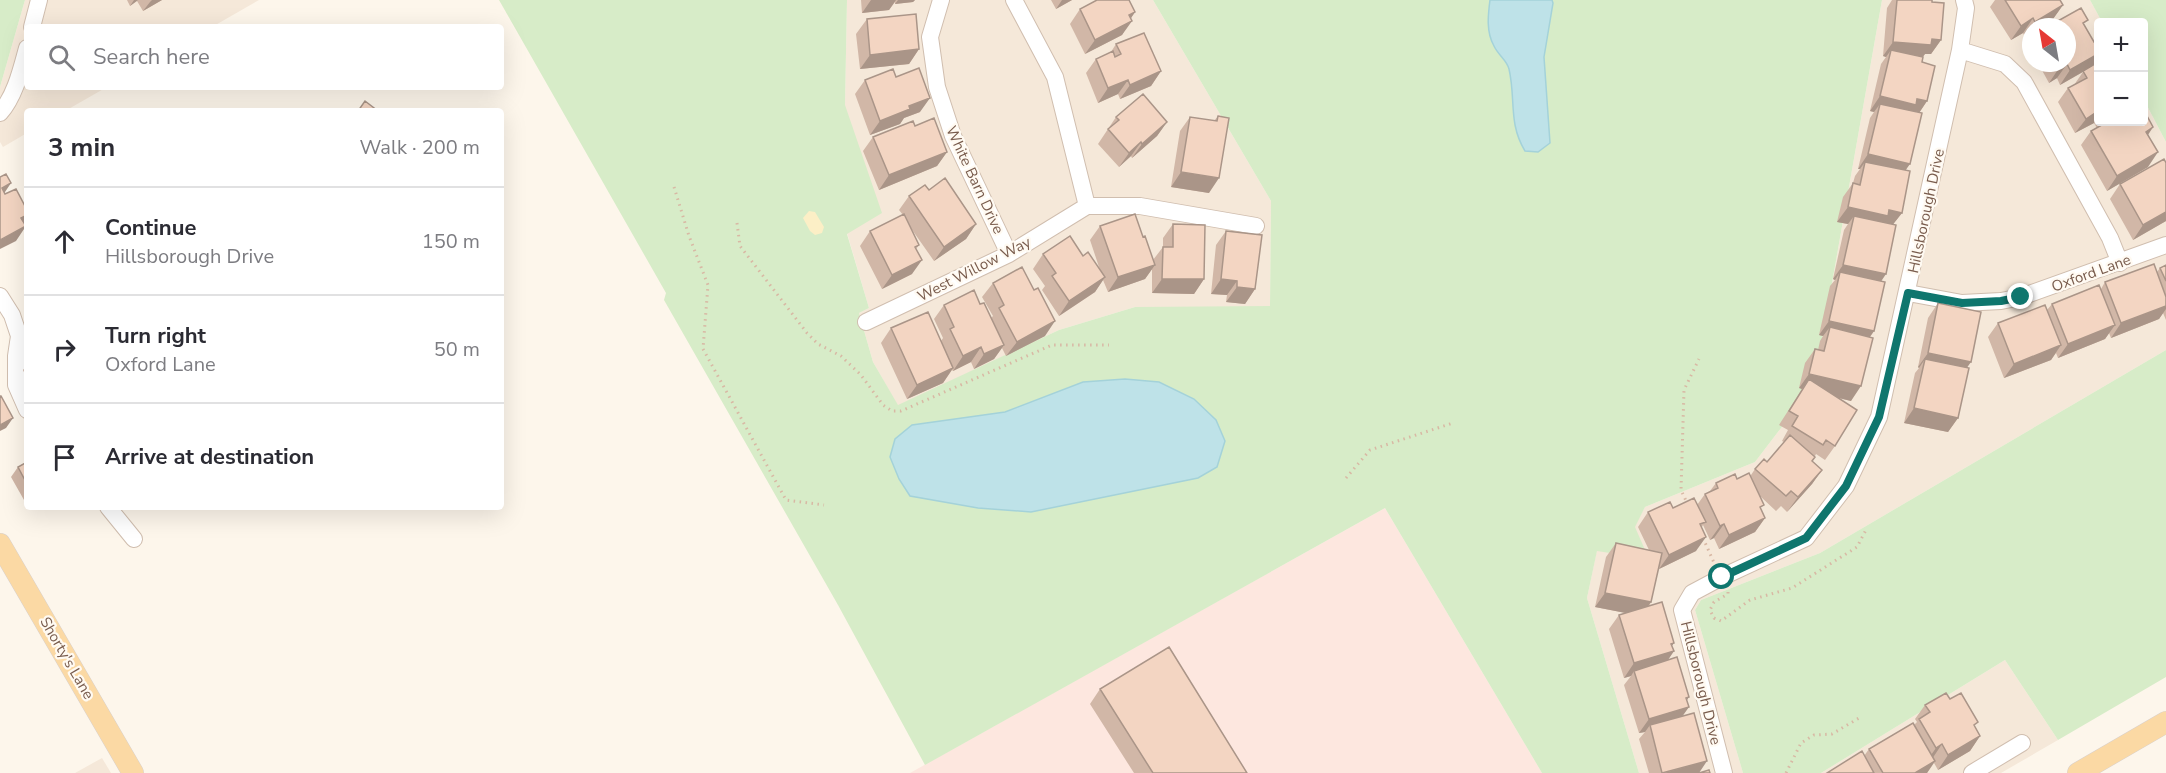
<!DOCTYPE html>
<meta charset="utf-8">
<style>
:root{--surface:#fff;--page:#f2f2f3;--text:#2b2b33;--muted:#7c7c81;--line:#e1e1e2}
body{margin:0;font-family:"Nunito Sans",sans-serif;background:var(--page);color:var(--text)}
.controls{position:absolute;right:18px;top:18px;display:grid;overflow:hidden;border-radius:6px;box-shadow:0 6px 24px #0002}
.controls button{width:54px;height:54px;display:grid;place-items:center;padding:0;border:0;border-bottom:2px solid var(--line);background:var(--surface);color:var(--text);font:30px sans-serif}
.compass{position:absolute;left:2022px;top:18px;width:54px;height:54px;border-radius:50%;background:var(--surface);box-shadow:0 6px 24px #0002;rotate:329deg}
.stop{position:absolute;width:18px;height:18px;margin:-14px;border:4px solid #0f766e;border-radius:50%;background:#fff}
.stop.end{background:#0f766e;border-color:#fff;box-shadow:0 2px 6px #0008}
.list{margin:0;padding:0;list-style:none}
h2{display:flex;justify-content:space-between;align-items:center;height:78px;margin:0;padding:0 24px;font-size:26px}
h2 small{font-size:20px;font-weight:400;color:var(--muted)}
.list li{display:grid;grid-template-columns:39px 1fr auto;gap:18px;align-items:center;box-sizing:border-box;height:108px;padding:0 24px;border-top:2px solid var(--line)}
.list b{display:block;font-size:22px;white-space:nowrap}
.list p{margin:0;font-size:20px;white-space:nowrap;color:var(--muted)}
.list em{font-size:20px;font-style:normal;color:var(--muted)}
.icon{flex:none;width:33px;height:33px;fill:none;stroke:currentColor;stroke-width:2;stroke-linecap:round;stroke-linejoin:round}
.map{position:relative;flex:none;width:2166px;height:773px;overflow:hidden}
.search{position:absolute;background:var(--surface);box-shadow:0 6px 24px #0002;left:24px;top:24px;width:480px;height:66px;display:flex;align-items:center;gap:15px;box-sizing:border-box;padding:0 21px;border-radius:6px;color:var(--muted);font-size:22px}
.panel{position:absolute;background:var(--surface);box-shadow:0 6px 24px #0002;left:24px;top:108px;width:480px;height:402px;border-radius:6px}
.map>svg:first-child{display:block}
.residential{fill:#f5e8d9;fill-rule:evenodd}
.commercial{fill:#fde7df}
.green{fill:#d7ecc8}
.sand{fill:#fcefc6}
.water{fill:#bee2e8;stroke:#a4d2d9;stroke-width:1.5}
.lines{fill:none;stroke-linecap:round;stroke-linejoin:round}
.minor-casing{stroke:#d0beaf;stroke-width:18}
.major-casing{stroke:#d9d1cd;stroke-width:22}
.path{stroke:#d8b8a4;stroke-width:3;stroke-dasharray:1.5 4.5;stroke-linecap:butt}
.minor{stroke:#fff;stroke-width:16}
.major{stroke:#fbd9a4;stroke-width:21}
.wall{fill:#d1b7a7}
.shaded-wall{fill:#aa9588}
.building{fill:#f3d5c2;stroke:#aa9588;stroke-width:1.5}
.route{stroke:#0f766e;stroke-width:8}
.labels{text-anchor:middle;stroke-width:4.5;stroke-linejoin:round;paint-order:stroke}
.street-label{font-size:15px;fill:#795c4d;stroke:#fffaf2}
</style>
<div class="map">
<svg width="2166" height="773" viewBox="0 0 2166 773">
<rect width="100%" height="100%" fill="#fdf6eb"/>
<path class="residential" d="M 25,0 L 259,0 L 212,27 L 27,27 L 27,87 L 107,87 L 65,111 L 27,111 L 27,133 L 3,147 L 0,142 L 0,87 Z
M 847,0 L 1153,0 L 1271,201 L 1270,307 L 1135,307 L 1059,330 L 898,406 L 873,362 L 859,313 L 869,308 L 847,233 L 845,105 Z
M 1882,0 L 2090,0 L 2102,22 L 2098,22 L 2098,122 L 2144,122 L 2144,100 L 2166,142 L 2166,350 L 1820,553 L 1701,600 L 1695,610 L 1743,773 L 1639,773 L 1587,598 L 1597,550 L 1648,558 L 1634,527 L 1645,507 L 1755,462 L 1814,385 ZM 2031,27 L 2067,27 L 2067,63 L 2031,63 Z
M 2005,660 L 2058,740 L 2001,773 L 1821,773 Z
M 102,758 L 111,773 L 75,773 Z"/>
<path class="commercial" d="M 1385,508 L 1542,773 L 910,773 Z"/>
<path class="green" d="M 0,0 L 25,0 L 0,87 Z
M 499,0 L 847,0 L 845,105 L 882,213 L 847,234 L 869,308 L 859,313 L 873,362 L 898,405 L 1059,330 L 1135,307 L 1270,306 L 1271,201 L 1153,0 L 1882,0 L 1814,385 L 1755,462 L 1645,507 L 1635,527 L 1649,559 L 1597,551 L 1587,598 L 1639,773 L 1542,773 L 1385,508 L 925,765 L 838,605 L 664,300 L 666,293 Z
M 2090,0 L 2166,0 L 2166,142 L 2144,100 L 2144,22 L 2102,22 Z
M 2166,350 L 2166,677 L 2058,740 L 2005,660 L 1821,773 L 1743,773 L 1695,610 L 1701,600 L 1820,553 Z"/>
<path class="sand" d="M 809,211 L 815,212 L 824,227 L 822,233 L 815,235 L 810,231 L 803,218 Z"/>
<path class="water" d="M 1490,0 L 1552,0 L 1553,3 L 1544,57 L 1550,143 L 1538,152 L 1525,151 C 1508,123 1516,99 1509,69 C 1507,60 1498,55 1494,46 C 1486,32 1488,15 1490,0 Z
M 1125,379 L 1159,382 L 1194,399 L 1216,420 L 1225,441 L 1217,467 L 1198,478 L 1031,512 L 978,508 L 910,496 L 899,479 L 890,457 L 895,439 L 912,425 L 1005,412 L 1083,382 Z"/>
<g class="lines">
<defs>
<path id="minor" d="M 941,0 L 930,37 L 937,87 L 953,136 L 1009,254
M 1014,0 L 1055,77 L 1087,206
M 32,27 L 39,0
M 1960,50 L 2005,64 L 2024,82 L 2110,238 L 2120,263
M 0,113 C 15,96 21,70 27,48
M 1908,293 L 1962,303 L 2001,301 L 2021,297 L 2166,245
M 0,296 L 12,315 L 19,336 L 16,356 L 16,385 L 27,410
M 866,322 L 1009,254 L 1087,206 L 1140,206 L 1256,226
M 108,507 L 134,539
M 1724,773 L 1682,610 L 1692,593 L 1722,577 L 1806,538 L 1846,486 L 1879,417 L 1960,50 L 1966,8 L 1964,0
M 1972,773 L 2022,743"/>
<path id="major" d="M 0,544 L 133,773
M 2078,773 L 2166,722"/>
</defs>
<use href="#minor" class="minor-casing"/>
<use href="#major" class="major-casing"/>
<path class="path" d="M 674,187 L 689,236 L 708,285 L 703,349 L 786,500 L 824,505
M 737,223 L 740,246 L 807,333 L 818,344 L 841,356 L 861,375 L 883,405 L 892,411 L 901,411 L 1052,345 L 1109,345
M 1346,478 L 1370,450 L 1453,423
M 1688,505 L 1681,490 L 1684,390 L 1699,359
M 1703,538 L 1715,565
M 1728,592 L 1728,594 L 1714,602 L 1710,610 L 1714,618 L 1721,621 L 1750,600 L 1792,588 L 1857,547 L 1867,528
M 1786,773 L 1801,743 L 1814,735 L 1832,734 L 1859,718"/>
<use href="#minor" class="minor"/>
<use href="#major" class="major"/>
</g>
<path class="wall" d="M 127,0 L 162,0 L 143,11 L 137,1 L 130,6 Z
M 861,0 L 915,0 L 913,2 L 895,4 L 895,2 L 889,10 L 862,13 Z
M 1051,0 L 1072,0 L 1056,9 Z
M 1892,0 L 1932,0 L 1941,40 L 1931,54 L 1925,54 L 1923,57 L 1922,62 L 1927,101 L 1919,113 L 1906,170 L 1902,213 L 1893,224 L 1881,281 L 1874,331 L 1870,337 L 1851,401 L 1838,398 L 1835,446 L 1825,460 L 1816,454 L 1815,456 L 1815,457 L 1812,461 L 1822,470 L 1812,484 L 1787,512 L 1781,506 L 1776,511 L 1761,497 L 1761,510 L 1765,518 L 1755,532 L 1719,549 L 1714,538 L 1710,540 L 1703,525 L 1702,527 L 1696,551 L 1659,569 L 1658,569 L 1651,602 L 1649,606 L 1672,646 L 1674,651 L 1667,660 L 1689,697 L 1687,700 L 1682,716 L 1699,773 L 1710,773 L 1649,773 L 1639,739 L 1645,732 L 1639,733 L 1624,685 L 1631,676 L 1624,678 L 1609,629 L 1619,615 L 1626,613 L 1595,607 L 1606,557 L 1616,543 L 1649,550 L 1638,527 L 1648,512 L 1697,505 L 1705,494 L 1710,491 L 1716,483 L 1751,475 L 1755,469 L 1767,462 L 1784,442 L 1782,441 L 1788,430 L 1779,425 L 1802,389 L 1799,388 L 1805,363 L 1815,349 L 1818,350 L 1820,341 L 1823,336 L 1819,335 L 1830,286 L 1835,280 L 1833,279 L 1844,230 L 1848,224 L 1837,222 L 1843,197 L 1853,183 L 1855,176 L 1860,169 L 1858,169 L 1870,118 L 1874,112 L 1870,111 L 1881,64 L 1886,57 L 1883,56 L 1887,8 Z
M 1995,0 L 2060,0 L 2063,5 L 2053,19 L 2040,27 L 2031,27 L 2031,33 L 2025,37 L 2023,33 L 2011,40 L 1990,7 Z
M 1080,9 L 1135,12 L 1131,18 L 1122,35 L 1085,54 L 1070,24 Z
M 867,19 L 919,49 L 909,64 L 860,69 L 856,34 Z
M 2084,25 L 2093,65 L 2098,62 L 2098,122 L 2144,122 L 2153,127 L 2148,135 L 2148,167 L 2107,191 L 2081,145 L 2091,131 L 2097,128 L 2094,123 L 2075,133 L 2058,102 L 2068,88 L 2074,85 L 2083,72 L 2060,85 L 2057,78 L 2049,83 L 2038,63 L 2067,63 Z
M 1116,44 L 1161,71 L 1151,86 L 1120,99 L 1118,94 L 1098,103 L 1086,73 L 1096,59 L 1111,52 Z
M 865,80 L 920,112 L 904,118 L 900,124 L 870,135 L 855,94 Z
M 1218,116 L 1209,193 L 1171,187 L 1180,131 L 1190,117 L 1214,121 Z
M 1116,117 L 1167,122 L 1157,136 L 1132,158 L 1131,156 L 1119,167 L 1098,144 Z
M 915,126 L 947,152 L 937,166 L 879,190 L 863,151 L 873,137 Z
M 2166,163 L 2166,221 L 2133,240 L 2110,199 L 2120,184 Z
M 929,190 L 976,224 L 966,239 L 934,261 L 908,224 L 919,245 L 916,249 L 912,274 L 882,289 L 860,246 L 870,231 L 903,215 L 899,210 L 909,196 Z
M 1173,224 L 1204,279 L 1194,294 L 1152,293 L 1152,269 L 1145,279 L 1108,292 L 1103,280 L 1095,292 L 1059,316 L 1042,290 L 1045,286 L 1033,269 L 1043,254 L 1083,256 L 1100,270 L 1090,240 L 1100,226 L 1143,237 L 1153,260 L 1163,247 L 1163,238 Z
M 1226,231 L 1255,289 L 1245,304 L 1226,302 L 1227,295 L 1211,294 L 1216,245 Z
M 2166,265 L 2166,320 L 2163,313 L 2159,319 L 2111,338 L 2109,333 L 2105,339 L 2058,358 L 2056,353 L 2051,360 L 2004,378 L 1988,337 L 1998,323 L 2047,310 L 2052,304 L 2101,289 L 2105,282 L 2157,272 L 2160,268 Z
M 993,283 L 1045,336 L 1006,356 L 1002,348 L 994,359 L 974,369 L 971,362 L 953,371 L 952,370 L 943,383 L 907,399 L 881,343 L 891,328 L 941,341 L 943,338 L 934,319 L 944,305 L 980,304 L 991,318 L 993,316 L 982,297 Z
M 1938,303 L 1967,368 L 1958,418 L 1948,432 L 1904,423 L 1915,373 L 1919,368 L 1918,367 L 1928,318 Z
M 27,365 L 27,379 L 23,370 Z
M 27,462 L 27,498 L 24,500 L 11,477 L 18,467 Z
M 1100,689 L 1247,773 L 1134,773 L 1090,704 Z
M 1950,699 L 1975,727 L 1980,736 L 1970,751 L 1938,770 L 1934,763 L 1927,773 L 1827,773 L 1864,756 L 1869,749 L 1914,725 L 1917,722 L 1915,719 L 1925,705 Z"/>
<path class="shaded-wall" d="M 134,0 L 138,0 L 130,6 Z
M 152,0 L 162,0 L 143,11 L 150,2 Z
M 871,0 L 896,0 L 889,10 L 862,13 Z
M 898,0 L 915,0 L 913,2 L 895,4 Z
M 1062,0 L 1072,0 L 1056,9 Z
M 2063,5 L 2053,19 L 2040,27 L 2032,27 L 2035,22 Z
M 1135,12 L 1127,24 L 1132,21 L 1122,35 L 1085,54 L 1095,40 L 1129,15 Z
M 2033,18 L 2023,33 L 2011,40 L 2021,26 Z
M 2031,28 L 2031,33 L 2025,37 Z
M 1932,39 L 1941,40 L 1931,54 L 1925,54 L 1921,59 L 1891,50 L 1886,57 L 1883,56 L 1893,42 Z
M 919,49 L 909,64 L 860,69 L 870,55 Z
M 2098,54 L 2098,58 L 2093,66 L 2060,85 L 2070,70 Z
M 2067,64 L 2057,78 L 2049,83 L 2059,68 Z
M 1161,71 L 1151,86 L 1120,99 L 1130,85 Z
M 1128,80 L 1118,94 L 1098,103 L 1108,88 Z
M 1880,96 L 1917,99 L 1927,101 L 1917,116 L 1880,104 L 1874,112 L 1870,111 Z
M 930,98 L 920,112 L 904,118 L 900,124 L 870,135 L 880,121 L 909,106 Z
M 2098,111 L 2098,116 L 2094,123 L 2075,133 L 2086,119 Z
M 1167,122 L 1157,136 L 1132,158 L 1142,144 Z
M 2153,127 L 2143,142 L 2146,132 Z
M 1141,142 L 1131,156 L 1119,167 L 1129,153 Z
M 947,152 L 937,166 L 879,190 L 889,175 Z
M 2158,152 L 2148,167 L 2107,191 L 2117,176 Z
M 1868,154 L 1910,164 L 1900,178 L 1865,162 L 1860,169 L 1858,169 Z
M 1181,172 L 1219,178 L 1209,193 L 1171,187 Z
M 11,183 L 1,198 L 2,188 Z
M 1848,207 L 1889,210 L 1902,213 L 1891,227 L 1854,216 L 1848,224 L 1837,222 Z
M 2166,212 L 2166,221 L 2133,240 L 2143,225 Z
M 27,215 L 27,216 L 19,228 L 21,218 Z
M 976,224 L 966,239 L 934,261 L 944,247 Z
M 26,226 L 16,241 L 0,249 L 0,240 Z
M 922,260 L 912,274 L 882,289 L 892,275 Z
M 1155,265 L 1145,279 L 1108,292 L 1118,277 Z
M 1843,265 L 1886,274 L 1876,289 L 1840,272 L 1835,280 L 1833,279 Z
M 1105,277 L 1095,292 L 1059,316 L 1069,301 Z
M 1162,279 L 1204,279 L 1194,294 L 1152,293 Z
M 1221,279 L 1237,281 L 1227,295 L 1211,294 Z
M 1237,287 L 1255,289 L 1245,304 L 1226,302 Z
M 2166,306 L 2166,309 L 2159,319 L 2111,338 L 2121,323 Z
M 1055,321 L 1045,336 L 1006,356 L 1017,342 Z
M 1829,321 L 1874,331 L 1864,345 L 1830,327 L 1823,336 L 1819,335 Z
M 2115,325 L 2105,339 L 2058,358 L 2068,344 Z
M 1004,345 L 994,359 L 974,369 L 984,354 Z
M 2061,345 L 2051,360 L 2004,378 L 2014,364 Z
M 981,347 L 971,362 L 953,371 L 963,356 Z
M 1928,353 L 1971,362 L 1961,376 L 1925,359 L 1919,368 L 1918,367 Z
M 953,368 L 943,383 L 907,399 L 917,385 Z
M 1809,374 L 1861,386 L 1851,401 L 1803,389 L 1809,379 L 1802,389 L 1799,388 Z
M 1914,408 L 1958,418 L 1948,432 L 1904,423 Z
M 13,418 L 6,428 L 0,431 L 0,425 Z
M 1822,470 L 1812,484 L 1787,512 L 1798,497 Z
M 1765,518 L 1755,532 L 1719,549 L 1729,535 Z
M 1724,524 L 1714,538 L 1710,540 L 1720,526 Z
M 1706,537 L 1696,551 L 1659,569 L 1669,555 Z
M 1605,593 L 1651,602 L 1641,616 L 1595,607 Z
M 1674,643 L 1667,653 L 1674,651 L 1664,666 L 1634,671 L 1631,676 L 1624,678 L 1634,663 Z
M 1689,697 L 1680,709 L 1689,707 L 1679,721 L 1650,725 L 1645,732 L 1639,733 L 1649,719 Z
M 1980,736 L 1970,751 L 1938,770 L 1948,755 Z
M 1942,744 L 1932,759 L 1926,762 L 1936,748 Z
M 1707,761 L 1699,773 L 1664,773 Z
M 1935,761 L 1927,773 L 1915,773 Z"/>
<path class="building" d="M 1097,0 L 1129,0 L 1135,12 L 1129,15 L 1132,21 L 1095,40 L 1080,9 Z
M 1897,0 L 1932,0 L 1932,2 L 1944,3 L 1941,40 L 1932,39 L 1931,45 L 1893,42 Z
M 2005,0 L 2060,0 L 2063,5 L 2035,22 L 2033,18 L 2021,26 Z
M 2081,8 L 2088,20 L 2083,23 L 2094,42 L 2096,41 L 2098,44 L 2098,54 L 2070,70 L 2067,64 L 2059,68 L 2056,63 L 2067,63 L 2067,27 L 2047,27 Z
M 916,14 L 919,49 L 870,55 L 867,19 Z
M 1144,33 L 1161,71 L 1130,85 L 1128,80 L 1108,88 L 1096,59 L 1113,51 L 1115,57 L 1121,54 L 1116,44 Z
M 1891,50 L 1923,57 L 1922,62 L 1935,66 L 1927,101 L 1917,99 L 1916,105 L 1880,96 Z
M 2098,62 L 2098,111 L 2086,119 L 2068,88 L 2087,78 L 2083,71 Z
M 919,68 L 930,98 L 909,106 L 910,109 L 880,121 L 865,80 L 893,69 L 896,77 Z
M 1143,94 L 1167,122 L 1142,144 L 1141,142 L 1129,153 L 1108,129 L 1119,120 L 1116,117 Z
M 365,101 L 378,111 L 358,111 Z
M 1880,104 L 1922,113 L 1910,164 L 1868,154 Z
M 2146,114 L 2153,127 L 2146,132 L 2158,152 L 2117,176 L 2091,131 L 2107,122 L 2144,122 L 2144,115 Z
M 1218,116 L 1229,118 L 1219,178 L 1181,172 L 1190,117 L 1217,121 Z
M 934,118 L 947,152 L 889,175 L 873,137 L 913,121 L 915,126 Z
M 2164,159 L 2166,163 L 2166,212 L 2143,225 L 2120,184 Z
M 1865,162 L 1910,171 L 1902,213 L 1889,210 L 1888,216 L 1848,207 L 1853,183 L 1860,185 Z
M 6,174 L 11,183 L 2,188 L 5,194 L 16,189 L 27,210 L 27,215 L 21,218 L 26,226 L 0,240 L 0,177 Z
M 945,178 L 976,224 L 944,247 L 909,196 L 925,185 L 929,190 Z
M 904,214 L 919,245 L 915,247 L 922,260 L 892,275 L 870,231 Z
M 1135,214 L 1143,237 L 1145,236 L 1155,265 L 1118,277 L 1100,226 Z
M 1854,216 L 1896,225 L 1886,274 L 1843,265 Z
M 1173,224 L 1205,225 L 1204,279 L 1162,279 L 1163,247 L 1173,247 Z
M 1226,231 L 1262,235 L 1255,289 L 1237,287 L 1237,281 L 1221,279 Z
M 1070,236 L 1083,256 L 1088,252 L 1105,277 L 1069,301 L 1052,276 L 1056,273 L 1043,254 Z
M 2154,264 L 2166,297 L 2166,306 L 2121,323 L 2105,282 Z
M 2166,265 L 2166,281 L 2160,268 Z
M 1022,267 L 1034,290 L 1038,288 L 1055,321 L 1017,342 L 999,308 L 1004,305 L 993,283 Z
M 1840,272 L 1885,282 L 1874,331 L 1829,321 Z
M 2099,285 L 2115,325 L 2068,344 L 2052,304 Z
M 974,290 L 980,304 L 984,303 L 1004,345 L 984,354 L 981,347 L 963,356 L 950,329 L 954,327 L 944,305 Z
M 1938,303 L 1981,312 L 1971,362 L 1928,353 Z
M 2045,305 L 2061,345 L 2014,364 L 1998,323 Z
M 928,312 L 953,368 L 917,385 L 891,328 Z
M 1830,327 L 1873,338 L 1861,386 L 1809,374 L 1815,349 L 1824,351 Z
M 1925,359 L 1969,368 L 1958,418 L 1914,408 Z
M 1809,379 L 1857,410 L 1835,446 L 1826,440 L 1823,445 L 1792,426 L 1798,416 L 1789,411 Z
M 0,396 L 1,396 L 13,418 L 0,425 Z
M 1790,435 L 1815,457 L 1812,461 L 1822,470 L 1798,497 L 1791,491 L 1786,496 L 1755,469 L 1764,459 L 1767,462 Z
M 27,462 L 27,484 L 18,467 Z
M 1749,473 L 1764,505 L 1760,507 L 1765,518 L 1729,535 L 1724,524 L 1720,526 L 1705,494 L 1718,488 L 1716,483 L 1735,474 L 1737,479 Z
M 1694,498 L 1706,522 L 1700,524 L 1706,537 L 1669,555 L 1648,512 L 1670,502 L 1673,508 Z
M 1616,543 L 1662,553 L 1651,602 L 1605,593 Z
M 1662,602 L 1674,643 L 1671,644 L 1674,651 L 1634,663 L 1619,615 Z
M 1169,647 L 1247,773 L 1153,773 L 1100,689 Z
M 1677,657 L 1689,697 L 1686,698 L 1689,707 L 1649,719 L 1634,671 Z
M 1946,693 L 1950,699 L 1961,693 L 1978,722 L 1974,725 L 1980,736 L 1948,755 L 1942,744 L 1936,748 L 1919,719 L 1930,712 L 1925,705 Z
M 1694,713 L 1707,761 L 1662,773 L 1650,725 Z
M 1913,723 L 1935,761 L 1915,773 L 1883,773 L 1869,749 Z
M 1862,751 L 1874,773 L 1827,773 Z
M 1709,770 L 1710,773 L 1699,773 Z"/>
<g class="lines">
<path class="route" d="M 1722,577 L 1806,538 L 1846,486 L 1879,417 L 1908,293 L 1962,303 L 2001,301 L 2021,297"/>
</g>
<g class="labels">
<g class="street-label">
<text transform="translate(975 180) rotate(65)" y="5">White Barn Drive</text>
<text transform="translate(1926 211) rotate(-78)" y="5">Hillsborough Drive</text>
<text transform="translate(974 269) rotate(-27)" y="5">West Willow Way</text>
<text transform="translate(2091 273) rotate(-20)" y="5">Oxford Lane</text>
<text transform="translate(67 658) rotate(60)" y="5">Shorty's Lane</text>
<text transform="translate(1701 683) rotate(76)" y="5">Hillsborough Drive</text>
</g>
</g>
</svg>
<div class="controls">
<button>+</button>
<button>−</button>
</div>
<svg class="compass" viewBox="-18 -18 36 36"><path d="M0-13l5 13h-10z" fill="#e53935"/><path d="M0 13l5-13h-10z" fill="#7c7c81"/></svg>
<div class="stop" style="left:1722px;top:577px"></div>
<div class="stop end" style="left:2021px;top:297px"></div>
<div class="search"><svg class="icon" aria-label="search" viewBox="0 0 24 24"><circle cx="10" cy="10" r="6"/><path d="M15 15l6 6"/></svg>Search here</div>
<section class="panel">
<h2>3 min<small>Walk · 200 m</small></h2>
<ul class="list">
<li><svg class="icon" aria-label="ahead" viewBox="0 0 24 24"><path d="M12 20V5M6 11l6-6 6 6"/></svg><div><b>Continue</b><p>Hillsborough Drive</p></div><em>150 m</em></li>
<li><svg class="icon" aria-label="right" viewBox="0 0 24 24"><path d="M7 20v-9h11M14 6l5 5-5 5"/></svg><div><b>Turn right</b><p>Oxford Lane</p></div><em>50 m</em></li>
<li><svg class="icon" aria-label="arrive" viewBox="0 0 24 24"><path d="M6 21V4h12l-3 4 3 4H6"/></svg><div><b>Arrive at destination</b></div></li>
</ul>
</section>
</div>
